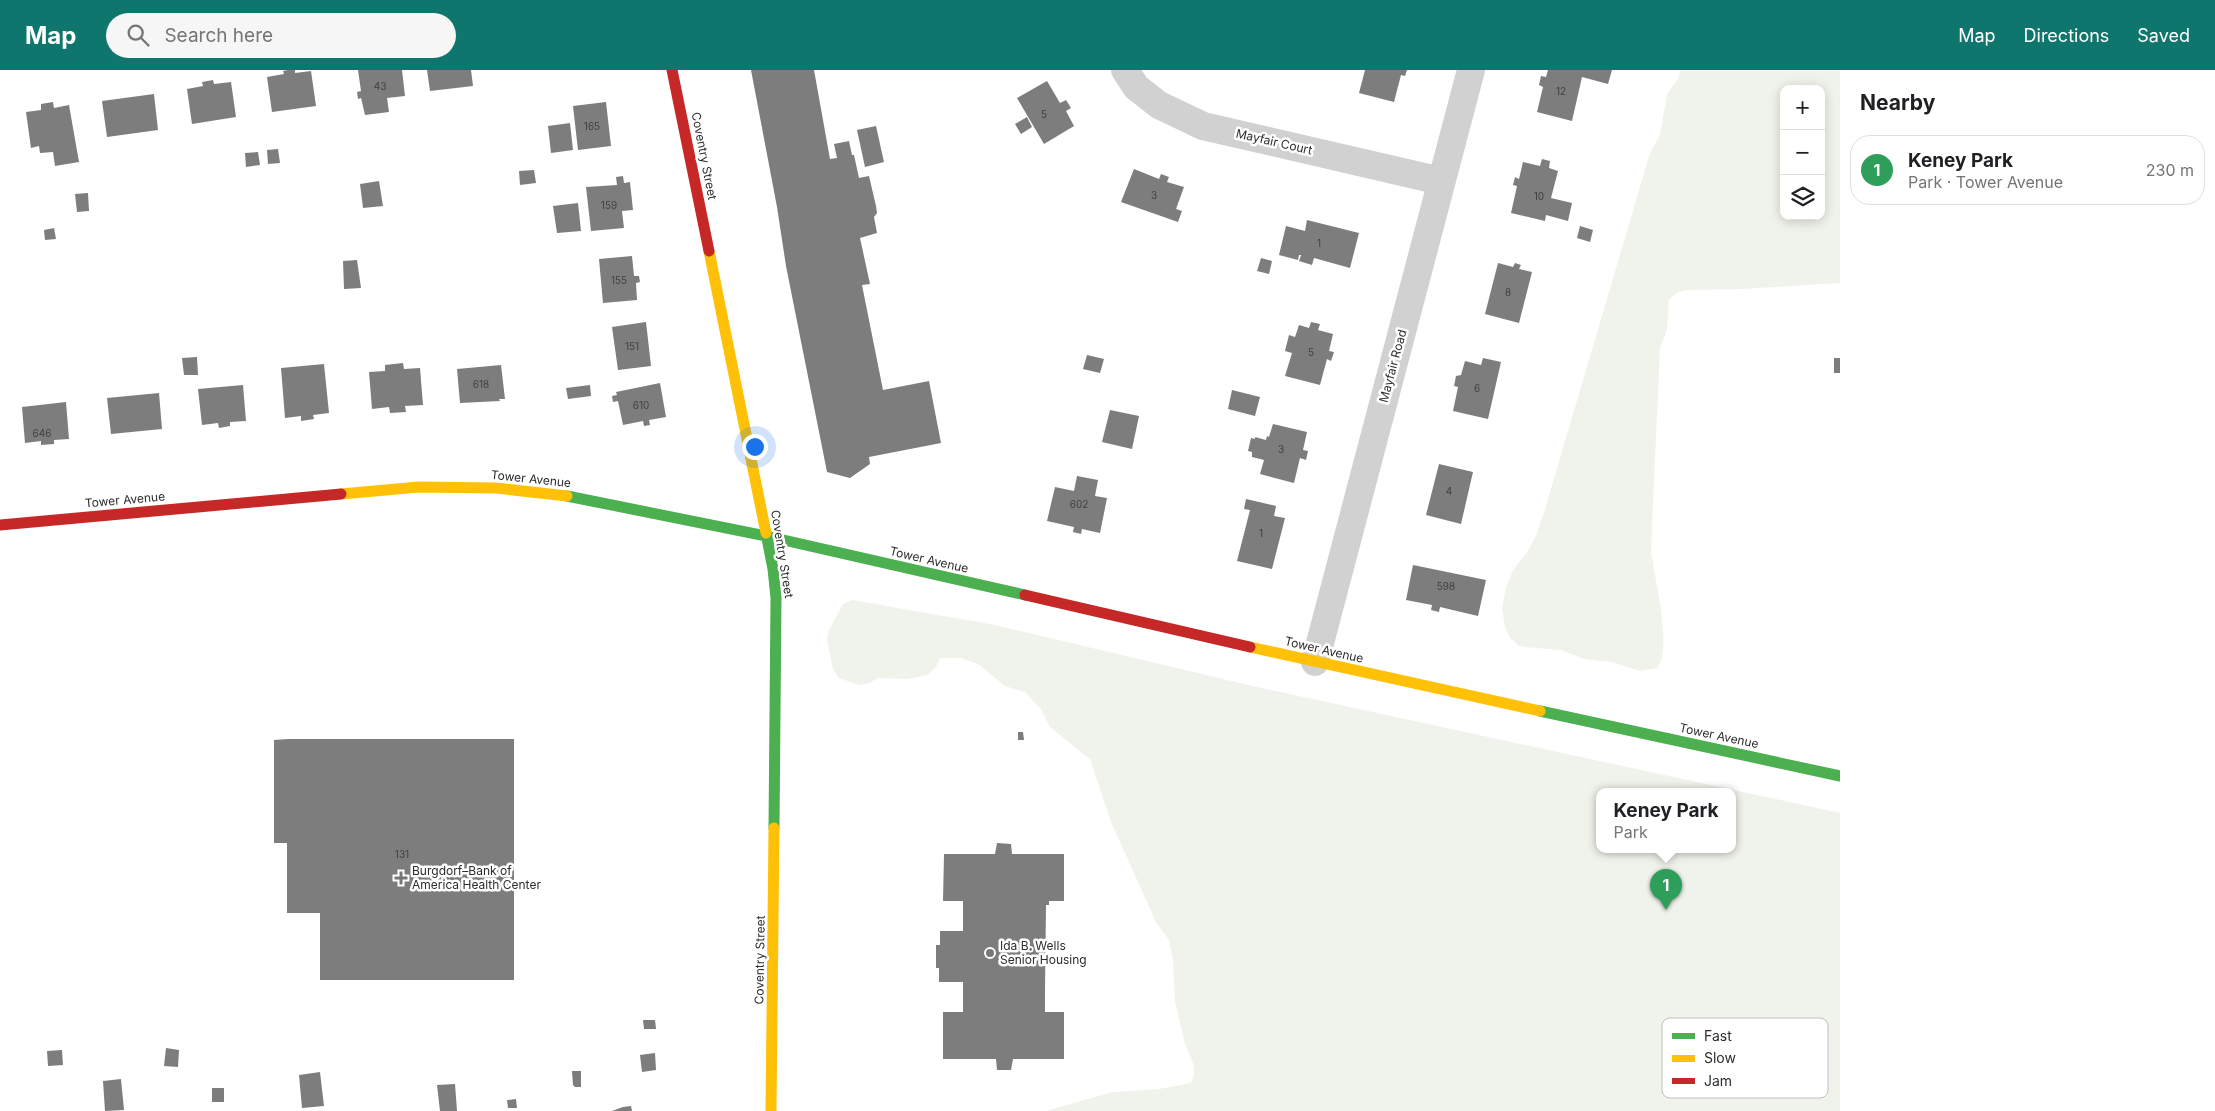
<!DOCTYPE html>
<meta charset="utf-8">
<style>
:root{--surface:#fff;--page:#f6f6f6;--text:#202124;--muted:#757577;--line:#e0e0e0;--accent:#0f766e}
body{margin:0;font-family:Inter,sans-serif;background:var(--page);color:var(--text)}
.controls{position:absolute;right:15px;top:15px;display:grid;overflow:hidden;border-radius:10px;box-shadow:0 2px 12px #0003}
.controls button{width:45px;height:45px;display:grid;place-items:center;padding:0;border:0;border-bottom:1px solid var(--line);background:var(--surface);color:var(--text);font:25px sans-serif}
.you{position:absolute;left:754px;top:376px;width:18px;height:18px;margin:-12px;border:4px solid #fff;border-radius:50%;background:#1a73e8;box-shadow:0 0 0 8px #1a73e833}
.badge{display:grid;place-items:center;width:32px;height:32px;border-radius:50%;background:var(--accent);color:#fff;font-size:16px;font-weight:700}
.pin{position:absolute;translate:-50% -41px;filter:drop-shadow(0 1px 2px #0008)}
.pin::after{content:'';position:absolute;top:26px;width:18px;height:15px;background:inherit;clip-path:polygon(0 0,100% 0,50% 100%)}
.popup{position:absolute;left:1596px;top:718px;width:140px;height:65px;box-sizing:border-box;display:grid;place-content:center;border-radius:10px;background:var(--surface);filter:drop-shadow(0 1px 4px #0005);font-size:16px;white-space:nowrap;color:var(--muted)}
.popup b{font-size:19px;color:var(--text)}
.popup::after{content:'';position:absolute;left:50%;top:100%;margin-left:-10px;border:10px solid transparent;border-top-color:var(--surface)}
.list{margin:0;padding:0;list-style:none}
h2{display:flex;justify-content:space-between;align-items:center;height:65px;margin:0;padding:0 20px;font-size:21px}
h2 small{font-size:16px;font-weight:400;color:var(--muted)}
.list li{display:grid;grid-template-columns:32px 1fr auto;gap:15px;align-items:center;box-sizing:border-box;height:70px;margin:0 10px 10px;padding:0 10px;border:1px solid var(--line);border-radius:20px}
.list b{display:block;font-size:19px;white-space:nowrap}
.list p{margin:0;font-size:16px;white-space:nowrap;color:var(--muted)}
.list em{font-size:16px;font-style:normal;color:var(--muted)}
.icon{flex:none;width:28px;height:28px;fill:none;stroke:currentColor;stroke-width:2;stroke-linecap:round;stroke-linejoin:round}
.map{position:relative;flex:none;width:1840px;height:1041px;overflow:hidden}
header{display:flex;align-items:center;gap:30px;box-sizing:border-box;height:70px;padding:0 25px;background:var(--accent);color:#fff}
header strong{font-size:24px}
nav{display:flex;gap:28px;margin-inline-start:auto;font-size:18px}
.search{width:350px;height:45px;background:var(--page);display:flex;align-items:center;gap:12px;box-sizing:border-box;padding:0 18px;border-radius:28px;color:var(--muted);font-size:19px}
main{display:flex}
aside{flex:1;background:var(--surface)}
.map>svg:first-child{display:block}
.green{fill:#f0f3eb;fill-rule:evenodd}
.building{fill:#7d7d7d}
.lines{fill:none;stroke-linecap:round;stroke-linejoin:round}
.street{stroke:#d1d1d1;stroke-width:28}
.fast{stroke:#4caf50;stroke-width:11}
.slow{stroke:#ffc107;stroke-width:11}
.jam{stroke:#c62828;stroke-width:11}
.poi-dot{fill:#767676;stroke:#fff;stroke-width:2}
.labels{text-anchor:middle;stroke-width:5;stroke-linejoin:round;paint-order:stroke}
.number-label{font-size:10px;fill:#404040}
.street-label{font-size:12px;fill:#2c2c2c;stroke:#fff}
.poi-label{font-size:12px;fill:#2c2c2c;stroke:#fff;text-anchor:start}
.key{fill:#fff;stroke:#c0c0c0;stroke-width:1}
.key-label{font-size:14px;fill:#2c2c2c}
</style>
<header>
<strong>Map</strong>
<div class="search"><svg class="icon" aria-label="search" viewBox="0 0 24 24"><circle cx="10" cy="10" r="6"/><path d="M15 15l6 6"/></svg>Search here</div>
<nav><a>Map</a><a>Directions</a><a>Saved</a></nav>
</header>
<main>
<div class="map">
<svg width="1840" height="1041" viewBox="0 0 1840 1041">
<rect width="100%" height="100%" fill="#fff"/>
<path class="green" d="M 1680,0 L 1840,0 L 1840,213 L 1742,219 L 1687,220 L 1677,223 L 1669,229 L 1667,259 L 1660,278 L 1651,481 C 1654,505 1673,580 1657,598 L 1640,601 L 1612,592 L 1584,589 L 1561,580 L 1524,577 L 1518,575 L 1510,568 L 1505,557 L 1502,538 L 1506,518 L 1513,500 L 1526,484 L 1536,466 L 1543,446 L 1650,83 L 1660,65 L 1667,24 L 1679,7 ZM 1784,19 L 1821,19 L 1821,146 L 1784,146 Z
M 852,530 L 995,555 L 1257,617 L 1840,743 L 1840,1041 L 1046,1041 L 1113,1022 L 1159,1019 L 1191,1013 L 1194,1004 L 1193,993 L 1185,974 L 1175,932 L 1173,890 L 1169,870 L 1156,852 L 1111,752 L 1090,689 L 1050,657 L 1041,639 L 1025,622 L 1005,616 L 980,595 L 961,588 L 940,588 L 936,597 L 929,604 L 919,607 L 907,609 L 878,608 L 869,613 L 859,615 L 839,608 L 833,599 L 827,570 L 829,560 L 843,534 ZM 1600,721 L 1732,721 L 1732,779 L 1600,779 Z"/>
<path class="building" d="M 288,0 L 295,0 L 295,3 L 311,1 L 316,36 L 272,42 L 267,7 L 284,4 L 283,1 Z
M 358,0 L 402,0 L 405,26 L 387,28 L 389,42 L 365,45 L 362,32 L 361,28 L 358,29 L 357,22 L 361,21 Z
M 427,0 L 471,0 L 473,16 L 430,21 Z
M 751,0 L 814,0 L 830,89 L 837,88 L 834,74 L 849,71 L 852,85 L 854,85 L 859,108 L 869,106 L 876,136 L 877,143 L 874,147 L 877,163 L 860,168 L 870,214 L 862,215 L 883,320 L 929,311 L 941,373 L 869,387 L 870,394 L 850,408 L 827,402 L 786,196 L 777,137 Z
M 1365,0 L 1407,0 L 1405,6 L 1401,5 L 1394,32 L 1359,23 Z
M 1548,0 L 1612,0 L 1608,14 L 1582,7 L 1572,51 L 1537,42 L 1543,17 L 1539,15 L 1541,6 L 1546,7 Z
M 213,10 L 214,14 L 231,12 L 236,47 L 192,54 L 187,19 L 203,16 L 202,12 Z
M 1047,11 L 1060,33 L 1066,30 L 1071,38 L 1066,41 L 1074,56 L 1044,74 L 1017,28 Z
M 154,24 L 158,60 L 107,67 L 102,31 Z
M 53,32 L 54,38 L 69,35 L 79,92 L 55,96 L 53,82 L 40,83 L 39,76 L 31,78 L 26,42 L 41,40 L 41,34 Z
M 606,32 L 611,76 L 578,80 L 573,36 Z
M 1027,47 L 1032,57 L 1021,64 L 1015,54 Z
M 570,53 L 573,80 L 551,83 L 548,56 Z
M 876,56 L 884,92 L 865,97 L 857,60 Z
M 278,79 L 280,93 L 268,94 L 267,80 Z
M 258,82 L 260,95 L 246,97 L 245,83 Z
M 1542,89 L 1550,91 L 1549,98 L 1558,101 L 1551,128 L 1572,133 L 1568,151 L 1546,145 L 1545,151 L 1511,143 L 1517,116 L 1513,115 L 1515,107 L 1519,109 L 1523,92 L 1540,96 Z
M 1134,99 L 1159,109 L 1161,104 L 1169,107 L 1167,112 L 1184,117 L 1176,139 L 1182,141 L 1178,152 L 1121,132 Z
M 534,100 L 536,113 L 520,115 L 519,101 Z
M 623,106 L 624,113 L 630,112 L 633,140 L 622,141 L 624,158 L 591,161 L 586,117 L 617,115 L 616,107 Z
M 379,111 L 383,136 L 363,138 L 360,114 Z
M 88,123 L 89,141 L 77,142 L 75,124 Z
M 578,133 L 581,161 L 557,163 L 553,136 Z
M 1307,150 L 1359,163 L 1350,198 L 1314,188 L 1312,195 L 1299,191 L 1301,185 L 1299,185 L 1298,190 L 1279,185 L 1286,156 L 1305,161 Z
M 1580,156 L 1593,160 L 1590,172 L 1577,168 Z
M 54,158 L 56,169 L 45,170 L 44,160 Z
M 632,186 L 634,206 L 639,206 L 640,212 L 636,213 L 637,230 L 603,233 L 599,189 Z
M 1261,188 L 1272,191 L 1269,204 L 1257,201 Z
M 357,190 L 361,218 L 344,219 L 343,191 Z
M 1498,193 L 1513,197 L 1515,193 L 1521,195 L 1519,199 L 1532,202 L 1519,253 L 1485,244 Z
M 646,252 L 651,296 L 618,300 L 612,257 Z
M 1311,252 L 1320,254 L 1318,260 L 1333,264 L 1329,281 L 1334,282 L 1331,291 L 1327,289 L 1320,315 L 1285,306 L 1292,283 L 1285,281 L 1289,265 L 1295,267 L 1299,255 L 1309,258 Z
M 1087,285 L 1104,289 L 1100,303 L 1083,299 Z
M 197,287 L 198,305 L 184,305 L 182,288 Z
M 1483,288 L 1501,292 L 1488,349 L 1453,341 L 1458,317 L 1454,316 L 1456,306 L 1461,305 L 1465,291 L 1481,295 Z
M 1834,288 L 1840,288 L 1840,303 L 1834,303 Z
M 403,293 L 404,299 L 420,298 L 423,335 L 405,336 L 406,342 L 390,343 L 389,337 L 372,339 L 369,302 L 385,301 L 385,295 Z
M 324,294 L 329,343 L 313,345 L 314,349 L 301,351 L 301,346 L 285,348 L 281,298 Z
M 501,295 L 505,329 L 499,329 L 500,331 L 460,333 L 457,299 Z
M 660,313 L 666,347 L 649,350 L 650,355 L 644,356 L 643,351 L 623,355 L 618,331 L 613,332 L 612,326 L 617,325 L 616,322 Z
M 243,315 L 246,351 L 230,352 L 230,356 L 219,358 L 218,353 L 202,355 L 198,319 Z
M 590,315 L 591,326 L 568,329 L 566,318 Z
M 1232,320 L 1260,327 L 1255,346 L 1228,339 Z
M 159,323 L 162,359 L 111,364 L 107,328 Z
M 66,332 L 69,369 L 54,370 L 54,374 L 41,375 L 41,371 L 25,373 L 22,337 Z
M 1110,340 L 1139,346 L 1132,379 L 1102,372 Z
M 1273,354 L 1307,362 L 1303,380 L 1308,381 L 1306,390 L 1300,388 L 1294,413 L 1260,404 L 1264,390 L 1252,387 L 1252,382 L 1248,381 L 1251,368 L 1255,369 L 1255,367 L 1266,370 L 1267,366 L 1269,367 Z
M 1439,394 L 1473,402 L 1461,454 L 1426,445 Z
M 1077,406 L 1098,410 L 1095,426 L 1107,428 L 1100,463 L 1082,459 L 1081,464 L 1073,462 L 1074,457 L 1047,451 L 1055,417 L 1074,421 Z
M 1246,429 L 1276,436 L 1274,446 L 1285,448 L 1272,499 L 1237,491 L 1250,440 L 1244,439 Z
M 1413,495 L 1486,510 L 1478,546 L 1440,537 L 1439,542 L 1431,540 L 1432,535 L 1406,530 Z
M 1018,662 L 1023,662 L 1024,670 L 1018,670 Z
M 288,669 L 514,669 L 514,910 L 320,910 L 320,843 L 287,843 L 287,773 L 274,773 L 274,670 Z
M 997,773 L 1011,774 L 1012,784 L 1064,784 L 1064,831 L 1049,831 L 1049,835 L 1046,835 L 1045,919 L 1045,942 L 1064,942 L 1064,989 L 1013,989 L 1011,1000 L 997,1000 L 996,989 L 943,989 L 943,942 L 963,942 L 963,912 L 939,912 L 939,898 L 936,898 L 936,875 L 940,875 L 940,861 L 963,861 L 963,831 L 943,831 L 944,784 L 995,784 Z
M 643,950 L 655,950 L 656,959 L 644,959 Z
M 166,978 L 179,980 L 178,997 L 164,996 Z
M 62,980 L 63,995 L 48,996 L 47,981 Z
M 655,983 L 656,1000 L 642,1002 L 640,985 Z
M 572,1001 L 581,1001 L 581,1017 L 575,1017 L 573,1015 Z
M 320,1002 L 324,1036 L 302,1038 L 299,1005 Z
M 121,1009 L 124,1040 L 105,1041 L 103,1011 Z
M 455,1014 L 457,1041 L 440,1041 L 437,1015 Z
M 212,1018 L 224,1018 L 224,1032 L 212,1032 Z
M 516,1029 L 517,1038 L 508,1038 L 507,1030 Z
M 631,1036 L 632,1041 L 612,1041 L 623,1037 Z"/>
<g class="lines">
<path class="street" d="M 1125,0 L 1136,17 L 1159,35 L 1203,56 L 1441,111
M 1315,592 L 1471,0"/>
<path class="fast" d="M 567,426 L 766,466 L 1025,525
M 766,463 L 773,499 L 776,528 L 774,758
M 1540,641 L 1840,706"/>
<path class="slow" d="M 709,181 L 766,463
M 341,424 L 419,417 L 496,418 L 567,426
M 1250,577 L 1540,641
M 771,1041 L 774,758"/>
<path class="jam" d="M 672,0 L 709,181
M 0,455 L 341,424
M 1025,525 L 1250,577"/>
</g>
<g class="poi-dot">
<path d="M398.5 800.5h5v5h5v5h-5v5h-5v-5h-5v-5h5z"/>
<circle cx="990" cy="883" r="5"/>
</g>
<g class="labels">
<g class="number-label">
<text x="380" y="20">43</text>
<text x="1561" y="25">12</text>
<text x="1044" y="48">5</text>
<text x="592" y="60">165</text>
<text x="1154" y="129">3</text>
<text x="1539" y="130">10</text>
<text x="609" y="139">159</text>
<text x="1319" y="177">1</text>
<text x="619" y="214">155</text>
<text x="1508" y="226">8</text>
<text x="632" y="280">151</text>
<text x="1311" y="286">5</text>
<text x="481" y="318">618</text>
<text x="1477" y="322">6</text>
<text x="641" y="339">610</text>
<text x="42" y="367">646</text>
<text x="1281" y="383">3</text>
<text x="1449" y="425">4</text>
<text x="1079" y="438">602</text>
<text x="1261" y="467">1</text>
<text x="1446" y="520">598</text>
<text x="402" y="788">131</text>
</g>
<g class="street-label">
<text transform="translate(1274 72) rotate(13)" y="4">Mayfair Court</text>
<text transform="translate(704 86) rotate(79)" y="4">Coventry Street</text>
<text transform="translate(1393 296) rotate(-75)" y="4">Mayfair Road</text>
<text transform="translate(531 409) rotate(6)" y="4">Tower Avenue</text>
<text transform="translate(125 430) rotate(-5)" y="4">Tower Avenue</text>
<text transform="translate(782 484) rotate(81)" y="4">Coventry Street</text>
<text transform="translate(929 490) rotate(13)" y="4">Tower Avenue</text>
<text transform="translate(1324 580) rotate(13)" y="4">Tower Avenue</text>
<text transform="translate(1719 666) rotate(12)" y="4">Tower Avenue</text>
<text transform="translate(760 890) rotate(-89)" y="4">Coventry Street</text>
</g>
<g class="poi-label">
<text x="412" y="805">Burgdorf–Bank of<tspan x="412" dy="14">America Health Center</tspan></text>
<text x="1000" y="880">Ida B. Wells<tspan x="1000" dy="14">Senior Housing</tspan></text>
</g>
</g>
<rect x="1662" y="948" width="166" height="80" rx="8" class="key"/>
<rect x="1672" y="963" width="23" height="6" fill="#4caf50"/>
<rect x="1672" y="985" width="23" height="7" fill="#ffc107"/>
<rect x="1672" y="1008" width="23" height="6" fill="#c62828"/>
<g class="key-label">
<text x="1704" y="971">Fast</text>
<text x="1704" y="993">Slow</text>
<text x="1704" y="1016">Jam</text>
</g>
</svg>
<div class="controls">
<button>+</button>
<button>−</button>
<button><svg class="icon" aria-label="layers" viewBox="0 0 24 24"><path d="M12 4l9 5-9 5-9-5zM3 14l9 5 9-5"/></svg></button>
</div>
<div class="you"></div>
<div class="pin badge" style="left:1666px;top:840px;background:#2e9e5b">1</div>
<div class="popup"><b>Keney Park</b>Park</div>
</div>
<aside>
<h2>Nearby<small></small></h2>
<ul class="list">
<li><span class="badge" style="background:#2e9e5b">1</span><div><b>Keney Park</b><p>Park · Tower Avenue</p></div><em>230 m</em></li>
</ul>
</aside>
</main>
